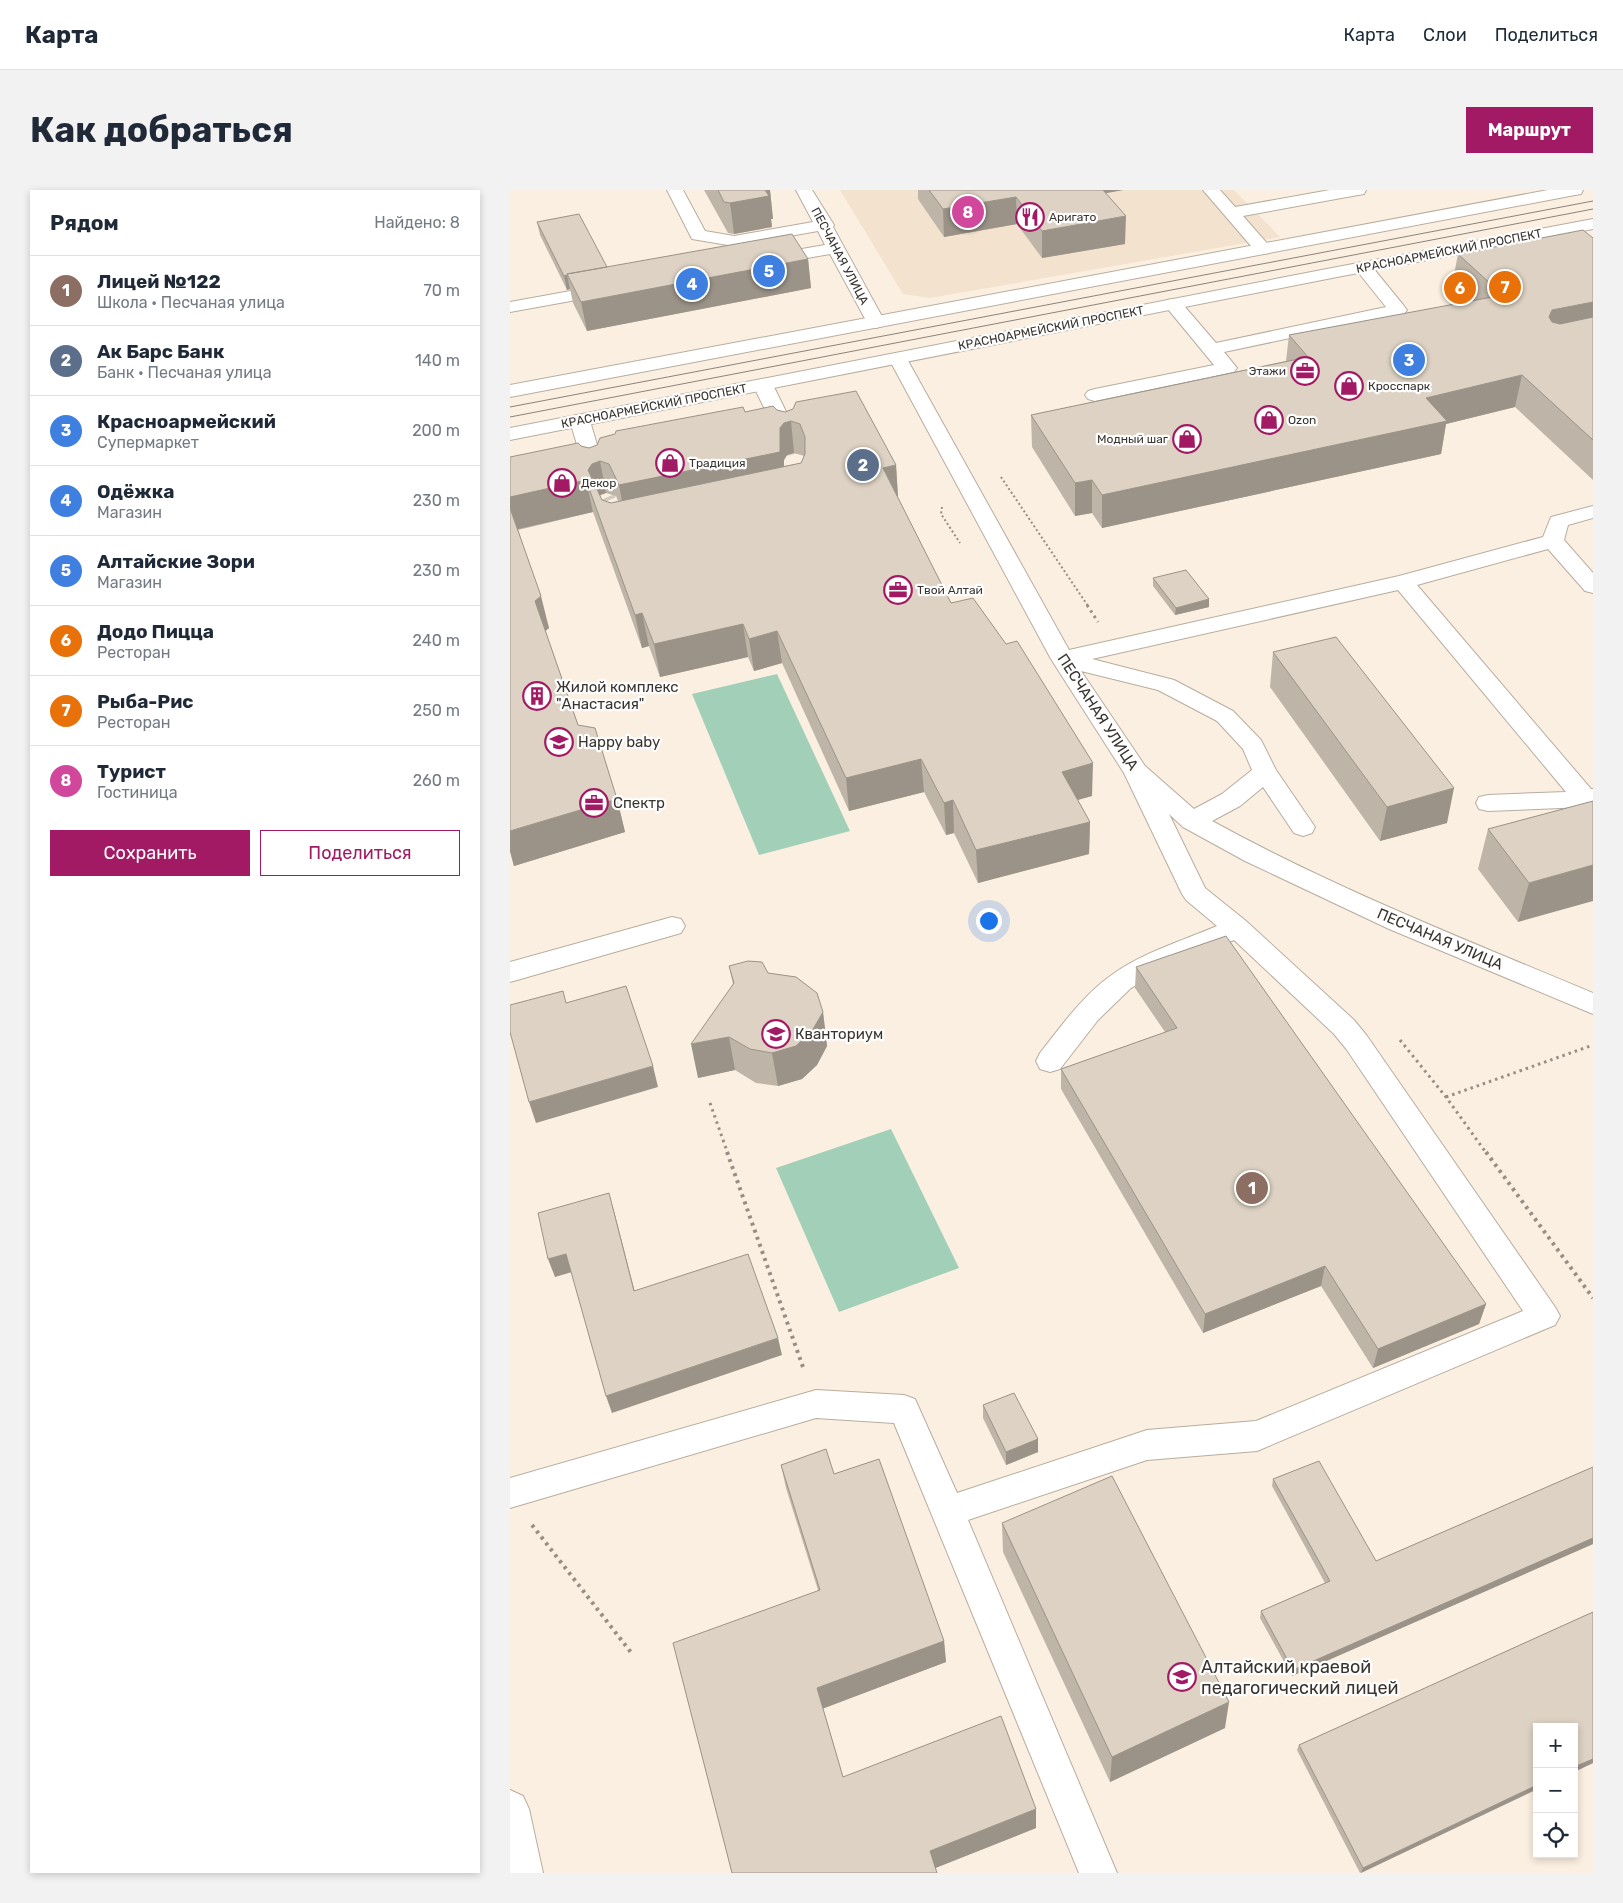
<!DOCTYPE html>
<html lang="ru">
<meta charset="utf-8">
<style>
:root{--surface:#fff;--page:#f2f2f3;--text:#1f2937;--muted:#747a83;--line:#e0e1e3;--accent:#a31a64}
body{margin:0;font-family:Rubik,sans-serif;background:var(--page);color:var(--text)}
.controls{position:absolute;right:15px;bottom:15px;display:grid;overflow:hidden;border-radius:0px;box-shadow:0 2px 8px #0003}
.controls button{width:45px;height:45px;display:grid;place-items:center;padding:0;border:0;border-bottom:1px solid var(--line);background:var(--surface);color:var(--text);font:25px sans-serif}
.you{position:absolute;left:478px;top:730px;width:18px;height:18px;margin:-12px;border:4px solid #fff;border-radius:50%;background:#1a73e8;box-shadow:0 0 0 8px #1a73e833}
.badge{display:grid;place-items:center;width:32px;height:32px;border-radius:50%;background:var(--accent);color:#fff;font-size:16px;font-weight:700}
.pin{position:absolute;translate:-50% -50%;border:2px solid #fff;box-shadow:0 1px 5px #0006}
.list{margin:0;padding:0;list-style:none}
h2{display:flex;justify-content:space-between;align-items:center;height:65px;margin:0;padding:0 20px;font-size:21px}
h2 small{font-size:16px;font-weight:400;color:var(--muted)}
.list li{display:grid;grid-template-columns:32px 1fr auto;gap:15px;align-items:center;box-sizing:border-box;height:70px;padding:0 20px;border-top:1px solid var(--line)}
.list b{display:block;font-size:19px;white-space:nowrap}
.list p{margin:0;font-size:16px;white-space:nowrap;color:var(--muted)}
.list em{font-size:16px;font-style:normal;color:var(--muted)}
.actions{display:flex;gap:10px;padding:15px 20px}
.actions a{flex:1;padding:11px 0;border:1px solid var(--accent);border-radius:0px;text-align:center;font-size:18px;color:var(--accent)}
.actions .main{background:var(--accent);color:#fff}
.icon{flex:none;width:28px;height:28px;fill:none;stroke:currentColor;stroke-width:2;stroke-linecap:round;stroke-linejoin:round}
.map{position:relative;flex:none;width:1083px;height:1683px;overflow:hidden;border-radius:0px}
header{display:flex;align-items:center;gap:30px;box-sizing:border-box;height:70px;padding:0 25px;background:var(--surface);border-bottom:1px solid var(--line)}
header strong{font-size:24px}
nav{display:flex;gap:28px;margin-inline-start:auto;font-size:18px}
.intro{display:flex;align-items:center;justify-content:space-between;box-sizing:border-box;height:120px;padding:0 30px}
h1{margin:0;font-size:35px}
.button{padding:12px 22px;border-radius:0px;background:var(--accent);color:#fff;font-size:18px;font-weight:700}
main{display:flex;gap:30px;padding:0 30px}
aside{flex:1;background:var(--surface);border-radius:0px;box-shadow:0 2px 8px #0003}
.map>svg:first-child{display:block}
.built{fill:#f2e2ce}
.green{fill:#a2cfb8}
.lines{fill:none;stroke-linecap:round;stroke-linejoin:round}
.minor-tunnel{stroke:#d4cabd;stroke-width:19;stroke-dasharray:19 9;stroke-linecap:butt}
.minor-casing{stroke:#b7ad9f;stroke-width:2}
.major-casing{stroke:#b7ad9f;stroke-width:2}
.path-far2{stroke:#968e85;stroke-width:2;stroke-dasharray:2 2.5;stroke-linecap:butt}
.path-far1{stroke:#968e85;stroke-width:3;stroke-dasharray:2.5 4;stroke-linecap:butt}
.path{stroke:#968e85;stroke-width:4;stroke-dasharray:3 4.5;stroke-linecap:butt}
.minor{fill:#fff;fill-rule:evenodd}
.major{fill:#fff;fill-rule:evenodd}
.tram{stroke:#8b837a;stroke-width:1}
.wall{fill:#beb5a8;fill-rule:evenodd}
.shaded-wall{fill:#9b9388}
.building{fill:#ddd2c3;stroke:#9b9388;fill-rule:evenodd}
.labels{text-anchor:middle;stroke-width:4.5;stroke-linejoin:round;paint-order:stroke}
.far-poi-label{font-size:12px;fill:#39342f;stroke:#fefefe;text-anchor:start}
.far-street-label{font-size:12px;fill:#39342f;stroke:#fefefe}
.poi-label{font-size:15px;fill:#39342f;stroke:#fefefe;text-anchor:start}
.street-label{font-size:15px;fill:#39342f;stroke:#fefefe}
.near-poi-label{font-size:18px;fill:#39342f;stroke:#fefefe;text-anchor:start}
</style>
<header>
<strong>Карта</strong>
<nav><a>Карта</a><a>Слои</a><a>Поделиться</a></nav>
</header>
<div class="intro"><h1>Как добраться</h1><a class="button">Маршрут</a></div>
<main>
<aside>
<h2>Рядом<small>Найдено: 8</small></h2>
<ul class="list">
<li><span class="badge" style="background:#8d6e63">1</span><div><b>Лицей №122</b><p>Школа · Песчаная улица</p></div><em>70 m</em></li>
<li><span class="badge" style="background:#5c6f8a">2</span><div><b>Ак Барс Банк</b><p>Банк · Песчаная улица</p></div><em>140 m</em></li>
<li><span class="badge" style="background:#3f7fe0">3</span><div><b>Красноармейский</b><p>Супермаркет</p></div><em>200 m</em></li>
<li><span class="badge" style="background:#3f7fe0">4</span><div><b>Одёжка</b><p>Магазин</p></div><em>230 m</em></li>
<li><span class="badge" style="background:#3f7fe0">5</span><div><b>Алтайские Зори</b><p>Магазин</p></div><em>230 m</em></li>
<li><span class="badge" style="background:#e8710a">6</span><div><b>Додо Пицца</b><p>Ресторан</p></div><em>240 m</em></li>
<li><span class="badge" style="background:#e8710a">7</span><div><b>Рыба-Рис</b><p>Ресторан</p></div><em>250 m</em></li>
<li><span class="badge" style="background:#d1479c">8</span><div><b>Турист</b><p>Гостиница</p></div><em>260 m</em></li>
</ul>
<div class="actions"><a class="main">Сохранить</a><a>Поделиться</a></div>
</aside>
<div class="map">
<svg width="1083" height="1683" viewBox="0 0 1083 1683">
<rect width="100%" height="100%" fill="#fbefe1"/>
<path class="built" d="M 330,0 L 724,0 L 770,47 L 420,108 L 393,104 Z"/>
<path class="green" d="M 267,484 L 340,641 L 249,665 L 182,504 Z
M 381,939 L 449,1078 L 329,1122 L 266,978 Z"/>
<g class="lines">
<path class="minor-tunnel" d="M 278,246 L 285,271
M 85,282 L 97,311"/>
<defs>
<path id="minor" d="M 157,0 L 173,0 L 195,41 L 224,46 L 303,32 L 286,0 L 302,0 L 324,35 L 323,37 L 375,132 L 373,136 L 366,138 L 359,136 L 320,64 L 257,75 L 251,74 L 248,70 L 251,66 L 257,65 L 315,55 L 308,41 L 224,56 L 182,49 Z
M 693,0 L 710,0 L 725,17 L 820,0 L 856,0 L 854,4 L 848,5 L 733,26 L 762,59 L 759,63 L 753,64 L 747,63 Z
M 853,72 L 859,73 L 894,116 L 897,120 L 894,124 L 714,162 L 727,178 L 724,182 L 585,211 L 578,209 L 575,205 L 578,201 L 585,199 L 704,175 L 657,118 L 654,114 L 657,110 L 663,109 L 669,110 L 706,153 L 876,117 L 844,77 L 847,73 Z
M 99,94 L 105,95 L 108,99 L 105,103 L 0,122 L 0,112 Z
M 388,163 L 395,165 L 397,169 L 559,460 L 889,386 L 1033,347 L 1041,327 L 1083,316 L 1083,328 L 1058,335 L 1054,350 L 1083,383 L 1083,403 L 1075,401 L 1038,359 L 907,395 L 1081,599 L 1083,599 L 1083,615 L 1076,617 L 978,621 L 969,619 L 966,613 L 969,607 L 978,605 L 1056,602 L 888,400 L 582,469 L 664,490 L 723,521 L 751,550 L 766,580 L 805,637 L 802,643 L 793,646 L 784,643 L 753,597 L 730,616 L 702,631 C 824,698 954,749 1083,803 L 1083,824 L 879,739 L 735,671 L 673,637 L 659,624 L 695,698 L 736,731 L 844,830 L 857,846 L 1045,1117 L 1050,1126 L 1045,1135 L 747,1261 L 637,1270 L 458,1330 L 607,1683 L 569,1683 L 384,1233 L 306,1228 L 0,1318 L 0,1288 L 306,1200 L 394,1205 L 405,1209 L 447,1303 L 637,1240 L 746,1231 L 1013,1121 L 837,860 L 824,844 L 724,750 L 659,777 L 621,798 L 588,830 L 550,879 L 540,882 L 530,879 L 526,871 L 530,863 C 552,835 573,805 603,784 C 634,762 672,751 707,736 L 676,710 L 672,704 L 614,583 L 541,469 L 379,169 L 381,165 ZM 571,481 L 648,500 L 707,531 L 733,559 L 742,580 L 712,604 L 684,619 L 635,576 Z
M 253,189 L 260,191 L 263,195 L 288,246 L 285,250 L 278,252 L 271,250 L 268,246 L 243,195 L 246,191 Z
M 70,225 L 77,227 L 80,231 L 95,282 L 92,286 L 85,288 L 78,286 L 75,282 L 60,231 L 63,227 Z
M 162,727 L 171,729 L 175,736 L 171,743 L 0,792 L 0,772 Z
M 0,1600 L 13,1606 L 19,1619 L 33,1683 L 0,1683 Z"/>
<path id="major" d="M 1038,0 L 1073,0 L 1071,4 L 1065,5 L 0,207 L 0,195 Z
M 1083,29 L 1083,39 L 827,87 L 0,250 L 0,238 L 827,77 Z"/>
</defs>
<use href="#minor" class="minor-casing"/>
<use href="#major" class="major-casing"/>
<path class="path-far2" d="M 491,287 L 578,416
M 432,317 L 431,324 L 450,353"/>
<path class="path-far1" d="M 577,415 L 588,432
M 890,850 L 936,907 L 977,964
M 936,907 L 1083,855
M 200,913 L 218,964"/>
<path class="path" d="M 217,962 L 294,1180
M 976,962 L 1083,1108
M 22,1335 L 123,1465"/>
<use href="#minor" class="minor"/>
<use href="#major" class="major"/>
<path class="tram" d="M 0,217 L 1083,11
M 0,227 L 1083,19"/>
</g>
<path class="wall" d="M 194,0 L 260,0 L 263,29 L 261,29 L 262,37 L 224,44 L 218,43 Z
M 408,0 L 613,0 L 596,3 L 615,54 L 532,68 L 507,34 L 434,47 L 408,9 Z
M 27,32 L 97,77 L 298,69 L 301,98 L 77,141 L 63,113 L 60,99 L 57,100 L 30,45 Z
M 1083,48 L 1083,290 L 1005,217 L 936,234 L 931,264 L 592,338 L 582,323 L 565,326 L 522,257 L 521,225 L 776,171 L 779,145 L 960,112 L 942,95 L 948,64 Z
M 267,220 L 386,275 L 388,307 L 387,308 L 441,413 L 582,606 L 568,610 L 580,632 L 579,664 L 468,693 L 444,643 L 436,645 L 414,602 L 339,621 L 272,473 L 244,481 L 238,467 L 150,487 L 139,456 L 132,458 L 83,322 L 8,340 L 39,438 L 35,441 L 68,535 L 107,609 L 115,642 L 4,676 L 0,661 L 0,267 L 71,256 L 79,258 L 235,222 ZM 284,263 L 294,266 L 291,273 L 274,276 L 274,270 L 277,265 ZM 96,303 L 106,306 L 108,311 L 101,313 L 92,310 L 90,305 Z
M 643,388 L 699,417 L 665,425 L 643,396 Z
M 763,462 L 937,633 L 870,651 L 760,497 Z
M 1083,611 L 1008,732 L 968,679 L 978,639 Z
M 219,776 L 258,783 L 313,822 L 317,856 L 307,875 L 292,889 L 268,896 L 246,893 L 225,880 L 188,888 L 223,794 Z
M 626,777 L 976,1114 L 969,1134 L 863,1178 L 811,1096 L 693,1143 L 551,899 L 551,879 L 655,842 L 625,798 Z
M 473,1215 L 528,1249 L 528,1262 L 496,1275 L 473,1228 Z
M 271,1275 L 324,1284 L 434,1451 L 436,1472 L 313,1518 L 333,1587 L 526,1619 L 526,1638 L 425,1678 L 222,1683 L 308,1400 L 276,1298 Z
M 1083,1277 L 1083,1354 L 782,1486 L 750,1428 L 751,1421 L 815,1393 L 762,1296 L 763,1289 L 866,1371 Z
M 492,1333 L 715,1538 L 600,1592 L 493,1362 Z
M 1083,1422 L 1083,1573 L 850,1683 L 787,1560 L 789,1555 Z"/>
<path class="shaded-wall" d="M 254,0 L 260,0 L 263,29 L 261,29 L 262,37 L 224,44 L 220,13 Z
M 575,0 L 613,0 L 575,7 Z
M 506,7 L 507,34 L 434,47 L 433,19 Z
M 616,26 L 615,54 L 532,68 L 532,41 Z
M 298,69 L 301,98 L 77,141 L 71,112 Z
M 57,85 L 60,99 L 57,100 L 54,86 Z
M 1083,112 L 1083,142 L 1036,152 L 1039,127 L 1042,120 Z
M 1012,185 L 1005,217 L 936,234 L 931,264 L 592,338 L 592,305 L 916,208 Z
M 281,231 L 284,263 L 277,265 L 274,270 L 274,293 L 115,327 L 109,295 L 270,238 L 274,233 Z
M 90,271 L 96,303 L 88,306 L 78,280 L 82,274 Z
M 386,275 L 388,307 L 375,310 L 373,278 Z
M 76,290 L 83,322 L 4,340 L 0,323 L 0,307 Z
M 582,290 L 582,323 L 565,326 L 565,293 Z
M 31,406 L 39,438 L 33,443 L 25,411 Z
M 699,409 L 699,417 L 665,425 L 666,418 Z
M 132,423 L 139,456 L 132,458 L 125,425 Z
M 233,434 L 238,467 L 150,487 L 144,454 Z
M 267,441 L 272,473 L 244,481 L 239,449 Z
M 411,569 L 414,602 L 339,621 L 336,588 Z
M 583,573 L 582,606 L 552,614 L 552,582 Z
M 944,598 L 937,633 L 870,651 L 877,617 Z
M 107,609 L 115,642 L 4,676 L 0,661 L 0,641 Z
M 443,610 L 444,643 L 436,645 L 434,613 Z
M 580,632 L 579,664 L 468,693 L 466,660 Z
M 1083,675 L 1083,711 L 1008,732 L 1019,693 Z
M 313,822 L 317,856 L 307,875 L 292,889 L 268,896 L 262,863 Z
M 219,847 L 225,880 L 188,888 L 181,854 Z
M 143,876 L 148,897 L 26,933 L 19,912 Z
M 99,1003 L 104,1021 L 129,1118 L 124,1101 Z
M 56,1064 L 62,1082 L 45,1087 L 38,1069 Z
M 815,1076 L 811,1096 L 693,1143 L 695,1124 Z
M 976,1114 L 969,1134 L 863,1178 L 868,1159 Z
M 268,1148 L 272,1165 L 102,1223 L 96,1206 Z
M 528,1249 L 528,1262 L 496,1275 L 496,1262 Z
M 1083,1348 L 1083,1354 L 782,1486 L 783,1480 Z
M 434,1451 L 436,1472 L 312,1519 L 307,1498 Z
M 719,1512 L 715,1538 L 600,1592 L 602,1567 Z
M 1083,1569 L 1083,1573 L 1064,1582 L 1064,1577 Z
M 1027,1595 L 1027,1599 L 851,1683 L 853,1678 Z
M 526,1619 L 526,1638 L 423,1679 L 420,1661 Z"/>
<path class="building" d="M 208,0 L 255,0 L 259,6 L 220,13 L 214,12 Z
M 419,0 L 593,0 L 616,26 L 532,41 L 506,7 L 433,19 Z
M 69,24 L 97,77 L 57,84 L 58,85 L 54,86 L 27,32 Z
M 1073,40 L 1083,48 L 1083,112 L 1042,120 L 1039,127 L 1042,132 L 1050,134 L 1083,127 L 1083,250 L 1012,185 L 916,208 L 937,231 L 592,305 L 582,290 L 565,293 L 521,225 L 798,167 L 779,145 L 993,105 L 948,64 Z
M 282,44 L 298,69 L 71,112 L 57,84 Z
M 346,201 L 386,275 L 373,278 L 441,413 L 463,408 L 496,454 L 507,451 L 583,573 L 552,582 L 580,632 L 466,660 L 443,610 L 434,613 L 411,569 L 336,588 L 267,441 L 239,449 L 233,434 L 144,454 L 132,423 L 125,425 L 76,290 L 0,307 L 0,267 L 68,253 L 71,256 L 79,258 L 87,255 L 90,248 L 105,244 L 106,241 L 233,217 L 235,222 L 263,216 L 267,220 L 275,222 L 283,219 L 286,212 ZM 281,231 L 290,234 L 295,247 L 295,264 L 291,273 L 101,313 L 92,310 L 78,280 L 82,274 L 90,271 L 99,274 L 109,295 L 270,262 L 270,238 L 274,233 Z
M 0,318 L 31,406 L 25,411 L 68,535 L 85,538 L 107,609 L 0,641 Z
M 676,380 L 699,409 L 666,418 L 643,388 Z
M 826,447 L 944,598 L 877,617 L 763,462 Z
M 1083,611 L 1083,675 L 1019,693 L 978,639 Z
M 716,746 L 976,1114 L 868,1159 L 815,1076 L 695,1124 L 551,879 L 667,838 L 626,777 Z
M 238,771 L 252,772 L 258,783 L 286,787 L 307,803 L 313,822 L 302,841 L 286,856 L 262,863 L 240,859 L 219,847 L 181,854 L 224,793 L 219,776 Z
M 116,796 L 143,876 L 19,912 L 0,842 L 0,815 L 53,801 L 56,813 Z
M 99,1003 L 124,1101 L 238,1064 L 268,1148 L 96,1206 L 56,1064 L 38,1069 L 28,1023 Z
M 504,1203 L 528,1249 L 496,1262 L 473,1215 Z
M 316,1259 L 324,1284 L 369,1269 L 434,1451 L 307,1498 L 333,1587 L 491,1526 L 526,1619 L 420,1661 L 427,1683 L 222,1683 L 163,1453 L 310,1400 L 271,1275 Z
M 809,1271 L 866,1371 L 1083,1277 L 1083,1348 L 783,1480 L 751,1421 L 820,1391 L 763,1289 Z
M 602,1286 L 719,1512 L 602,1567 L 492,1333 Z
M 1083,1422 L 1083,1569 L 1064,1577 L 1064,1537 L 1027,1537 L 1027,1595 L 853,1678 L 789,1555 Z"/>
<defs>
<symbol id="restaurant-ring" viewBox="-11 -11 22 22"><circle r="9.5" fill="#fefefe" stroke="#a31a64" stroke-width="1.5"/><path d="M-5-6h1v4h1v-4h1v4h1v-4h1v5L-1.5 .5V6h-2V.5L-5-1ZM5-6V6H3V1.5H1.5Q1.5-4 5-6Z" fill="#a31a64"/></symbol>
<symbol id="office-ring" viewBox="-11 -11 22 22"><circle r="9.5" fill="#fefefe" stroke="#a31a64" stroke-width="1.5"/><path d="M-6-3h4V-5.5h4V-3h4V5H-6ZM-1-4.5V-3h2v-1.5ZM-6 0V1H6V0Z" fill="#a31a64"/></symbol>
<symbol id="shop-ring" viewBox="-11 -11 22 22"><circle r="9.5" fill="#fefefe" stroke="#a31a64" stroke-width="1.5"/><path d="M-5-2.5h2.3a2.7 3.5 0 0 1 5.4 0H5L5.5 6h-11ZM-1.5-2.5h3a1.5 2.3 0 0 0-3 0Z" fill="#a31a64"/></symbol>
<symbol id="building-ring" viewBox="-11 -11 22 22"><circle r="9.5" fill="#fefefe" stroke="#a31a64" stroke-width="1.5"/><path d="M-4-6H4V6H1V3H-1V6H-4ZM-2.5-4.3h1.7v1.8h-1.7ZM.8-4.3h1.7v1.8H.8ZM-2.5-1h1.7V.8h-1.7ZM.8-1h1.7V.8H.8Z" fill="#a31a64"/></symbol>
<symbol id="school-ring" viewBox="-11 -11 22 22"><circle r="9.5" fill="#fefefe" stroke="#a31a64" stroke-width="1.5"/><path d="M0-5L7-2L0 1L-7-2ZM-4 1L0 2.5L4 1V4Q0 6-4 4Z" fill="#a31a64"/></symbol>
</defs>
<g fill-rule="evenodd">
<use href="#restaurant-ring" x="504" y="11" width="32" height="32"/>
<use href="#office-ring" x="779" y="165" width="32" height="32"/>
<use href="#shop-ring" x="823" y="180" width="32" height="32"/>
<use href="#shop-ring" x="743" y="214" width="32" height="32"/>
<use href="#shop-ring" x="661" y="233" width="32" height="32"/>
<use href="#shop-ring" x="144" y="257" width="32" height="32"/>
<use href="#shop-ring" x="36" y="277" width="32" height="32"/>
<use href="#office-ring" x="372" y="384" width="32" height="32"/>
<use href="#building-ring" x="11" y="490" width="32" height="32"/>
<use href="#school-ring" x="33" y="536" width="32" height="32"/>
<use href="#office-ring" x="68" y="597" width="32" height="32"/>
<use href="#school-ring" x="250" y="828" width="32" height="32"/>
<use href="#school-ring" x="656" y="1471" width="32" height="32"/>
</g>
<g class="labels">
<g class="far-poi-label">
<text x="539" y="31">Аригато</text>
<text x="776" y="185" text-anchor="end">Этажи</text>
<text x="858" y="200">Кросспарк</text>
<text x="778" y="234">Ozon</text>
<text x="658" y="253" text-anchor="end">Модный шаг</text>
<text x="179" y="277">Традиция</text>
<text x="71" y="297">Декор</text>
<text x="407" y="404">Твой Алтай</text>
</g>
<g class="far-street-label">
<text transform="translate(939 61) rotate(-11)" y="4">КРАСНОАРМЕЙСКИЙ ПРОСПЕКТ</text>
<text transform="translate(330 66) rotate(62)" y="4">ПЕСЧАНАЯ УЛИЦА</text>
<text transform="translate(541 138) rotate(-11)" y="4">КРАСНОАРМЕЙСКИЙ ПРОСПЕКТ</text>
<text transform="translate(144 216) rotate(-11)" y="4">КРАСНОАРМЕЙСКИЙ ПРОСПЕКТ</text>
</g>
<g class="poi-label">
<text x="46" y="502">Жилой комплекс<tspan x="46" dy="17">"Анастасия"</tspan></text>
<text x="68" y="557">Happy baby</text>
<text x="103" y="618">Спектр</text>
<text x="285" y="849">Кванториум</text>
</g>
<g class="street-label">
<text transform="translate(588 522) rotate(57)" y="5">ПЕСЧАНАЯ УЛИЦА</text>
<text transform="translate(930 749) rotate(23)" y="5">ПЕСЧАНАЯ УЛИЦА</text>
</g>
<g class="near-poi-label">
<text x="691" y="1483">Алтайский краевой<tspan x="691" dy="21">педагогический лицей</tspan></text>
</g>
</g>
</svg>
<div class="controls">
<button>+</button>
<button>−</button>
<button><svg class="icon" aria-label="locate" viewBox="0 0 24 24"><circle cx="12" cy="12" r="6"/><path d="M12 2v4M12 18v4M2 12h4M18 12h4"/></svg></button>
</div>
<div class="you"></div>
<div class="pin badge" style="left:742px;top:998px;background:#8d6e63">1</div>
<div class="pin badge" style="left:353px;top:275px;background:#5c6f8a">2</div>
<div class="pin badge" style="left:899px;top:170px;background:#3f7fe0">3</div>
<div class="pin badge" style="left:182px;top:94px;background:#3f7fe0">4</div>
<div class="pin badge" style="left:259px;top:81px;background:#3f7fe0">5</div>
<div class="pin badge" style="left:950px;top:98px;background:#e8710a">6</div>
<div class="pin badge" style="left:995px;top:97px;background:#e8710a">7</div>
<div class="pin badge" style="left:458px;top:22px;background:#d1479c">8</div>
</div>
</main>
